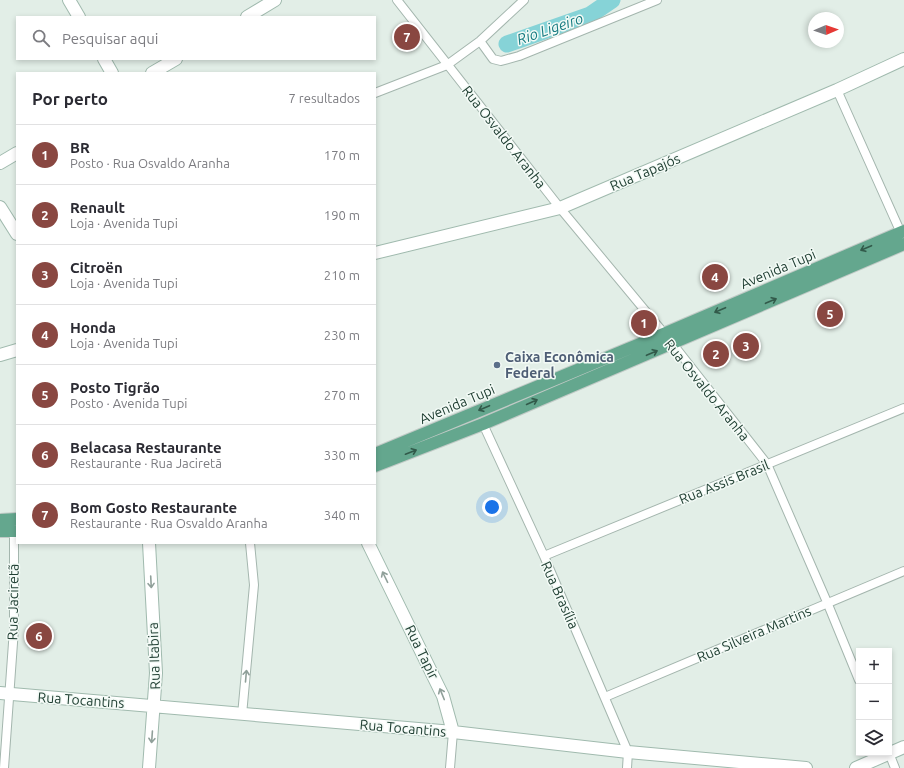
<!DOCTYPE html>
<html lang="pt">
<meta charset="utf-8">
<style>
:root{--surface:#fff;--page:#f7f7f7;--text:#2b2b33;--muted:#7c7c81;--line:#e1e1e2;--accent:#894741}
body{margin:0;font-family:Ubuntu,sans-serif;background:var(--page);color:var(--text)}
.controls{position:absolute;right:12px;bottom:12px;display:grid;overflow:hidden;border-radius:0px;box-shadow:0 2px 6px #0003}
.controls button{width:36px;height:36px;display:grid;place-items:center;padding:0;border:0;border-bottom:1px solid var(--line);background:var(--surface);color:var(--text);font:20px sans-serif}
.compass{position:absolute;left:808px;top:12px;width:36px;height:36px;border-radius:50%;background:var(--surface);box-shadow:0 2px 6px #0003;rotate:88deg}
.you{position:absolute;left:492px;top:507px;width:14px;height:14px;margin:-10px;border:3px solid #fff;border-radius:50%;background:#1a73e8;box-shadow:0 0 0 6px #1a73e833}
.badge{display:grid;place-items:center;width:26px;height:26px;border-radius:50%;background:var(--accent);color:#fff;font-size:13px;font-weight:700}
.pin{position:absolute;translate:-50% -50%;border:2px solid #fff;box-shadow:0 1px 4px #0006}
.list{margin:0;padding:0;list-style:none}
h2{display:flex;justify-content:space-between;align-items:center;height:52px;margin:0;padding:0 16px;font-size:17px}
h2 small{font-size:13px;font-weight:400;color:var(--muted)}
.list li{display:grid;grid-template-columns:26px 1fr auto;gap:12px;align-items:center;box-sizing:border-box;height:60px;padding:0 16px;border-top:1px solid var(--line)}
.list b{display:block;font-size:15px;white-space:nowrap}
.list p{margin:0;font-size:13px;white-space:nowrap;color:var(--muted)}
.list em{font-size:13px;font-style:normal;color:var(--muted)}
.icon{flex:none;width:22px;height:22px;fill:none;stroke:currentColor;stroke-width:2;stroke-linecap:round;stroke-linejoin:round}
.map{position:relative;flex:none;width:904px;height:768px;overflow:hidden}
.search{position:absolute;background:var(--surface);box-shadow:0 2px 6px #0003;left:16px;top:16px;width:360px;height:44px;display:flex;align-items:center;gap:10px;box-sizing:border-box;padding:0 14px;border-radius:0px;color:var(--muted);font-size:15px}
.panel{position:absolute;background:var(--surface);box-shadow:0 2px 6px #0003;left:16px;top:72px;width:360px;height:472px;border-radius:0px}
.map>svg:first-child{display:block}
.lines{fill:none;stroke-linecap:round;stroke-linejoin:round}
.river{stroke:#86d3d7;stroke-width:17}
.street-casing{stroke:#a4b6ae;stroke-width:10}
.secondary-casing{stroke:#a0baae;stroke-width:14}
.primary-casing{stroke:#c1cac6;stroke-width:14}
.street{stroke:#fff;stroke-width:8}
.secondary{stroke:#fff;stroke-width:12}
.primary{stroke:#64a78e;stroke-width:12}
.oneway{stroke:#325a4a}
.oneway2{stroke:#90a09a}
.service-dot{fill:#5c6f8a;stroke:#f3faf6;stroke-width:1.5}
.labels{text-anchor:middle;stroke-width:3;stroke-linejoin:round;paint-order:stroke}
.street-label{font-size:14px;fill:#214034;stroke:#f3faf6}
.service-label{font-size:14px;font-weight:bold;fill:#4e5e75;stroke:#f3faf6;text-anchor:start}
.water-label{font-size:15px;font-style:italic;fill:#167b81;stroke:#f3faf6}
</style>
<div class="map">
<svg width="904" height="768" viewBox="0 0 904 768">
<rect width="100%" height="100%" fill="#e2eee7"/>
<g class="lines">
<path class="river" d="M 507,44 L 590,15 L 612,0"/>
<defs>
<path id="street" d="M 397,0 L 560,208 L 672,343 L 767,464 L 827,602 L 859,680
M 480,41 L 493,59 L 501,61 L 519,56 L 657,0
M 837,90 L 901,233
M 375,93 L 447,65 L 480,41 L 524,0
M 483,424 L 544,556 L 628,752 L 627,768
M 544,556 L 904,408
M 605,697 L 904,571
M 242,715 L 254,585 L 250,543
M 889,753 L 895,768
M 4,768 L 14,629 L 14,531
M 450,768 L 453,732"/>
<path id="secondary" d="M 69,0 L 79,17
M 247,17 L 275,0
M 104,59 L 112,73
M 152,73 L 176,59
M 0,163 L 17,153
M 0,207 L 17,234
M 375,253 L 560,208 L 837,90 L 904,59
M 0,355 L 17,350
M 149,543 L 156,673 L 149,768
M 368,543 L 443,696 L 453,732
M 0,693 L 453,732 L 628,752 L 806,768
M 856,768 L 904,747"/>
<path id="primary" d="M 375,454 L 647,341 L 904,231
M 375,466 L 483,424 L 904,244
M 0,520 L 17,519
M 0,531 L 17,531"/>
</defs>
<use href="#street" class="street-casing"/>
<use href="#secondary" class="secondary-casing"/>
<use href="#primary" class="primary-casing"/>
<use href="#street" class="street"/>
<use href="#secondary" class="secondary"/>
<use href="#primary" class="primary"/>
</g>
<defs><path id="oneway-shaft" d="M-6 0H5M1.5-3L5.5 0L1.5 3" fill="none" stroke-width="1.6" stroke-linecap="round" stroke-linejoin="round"/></defs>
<g class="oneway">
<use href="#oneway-shaft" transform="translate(866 248) rotate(157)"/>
<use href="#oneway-shaft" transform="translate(771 301) rotate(-23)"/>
<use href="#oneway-shaft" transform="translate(720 310) rotate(157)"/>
<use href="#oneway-shaft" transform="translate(652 353) rotate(-23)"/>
<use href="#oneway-shaft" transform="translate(532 402) rotate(-24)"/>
<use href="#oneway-shaft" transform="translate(484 408) rotate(157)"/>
<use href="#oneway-shaft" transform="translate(411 452) rotate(-21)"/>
</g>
<g class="oneway2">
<use href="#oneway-shaft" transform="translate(385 577) rotate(-116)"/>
<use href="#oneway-shaft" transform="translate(151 582) rotate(87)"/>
<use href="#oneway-shaft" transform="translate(246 676) rotate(-85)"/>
<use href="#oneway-shaft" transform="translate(442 694) rotate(-112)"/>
<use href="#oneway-shaft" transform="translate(152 737) rotate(94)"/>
</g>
<circle class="service-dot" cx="497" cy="365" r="4"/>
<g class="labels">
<g class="street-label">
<text transform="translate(504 137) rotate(52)" y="5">Rua Osvaldo Aranha</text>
<text transform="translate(645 172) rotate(-23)" y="5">Rua Tapajós</text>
<text transform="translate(778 269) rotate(-23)" y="5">Avenida Tupi</text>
<text transform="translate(707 390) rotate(51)" y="5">Rua Osvaldo Aranha</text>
<text transform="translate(457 404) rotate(-23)" y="5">Avenida Tupi</text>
<text transform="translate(724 482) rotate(-22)" y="5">Rua Assis Brasil</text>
<text transform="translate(560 595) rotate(66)" y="5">Rua Brasília</text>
<text transform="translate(13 602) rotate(-89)" y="5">Rua Jaciretã</text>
<text transform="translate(754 634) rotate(-23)" y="5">Rua Silveira Martins</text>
<text transform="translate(422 652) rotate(64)" y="5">Rua Tapir</text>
<text transform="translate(154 656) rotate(-92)" y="5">Rua Itabira</text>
<text transform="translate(81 700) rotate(4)" y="5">Rua Tocantins</text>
<text transform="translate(403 728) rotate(5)" y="5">Rua Tocantins</text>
</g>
<g class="service-label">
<text x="505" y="362">Caixa Econômica<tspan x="505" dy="16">Federal</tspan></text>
</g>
<g class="water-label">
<text transform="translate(550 29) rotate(-19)" y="5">Rio Ligeiro</text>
</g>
</g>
</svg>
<div class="controls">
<button>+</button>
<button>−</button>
<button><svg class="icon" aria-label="layers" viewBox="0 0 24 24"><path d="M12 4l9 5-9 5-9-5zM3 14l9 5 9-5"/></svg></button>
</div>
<svg class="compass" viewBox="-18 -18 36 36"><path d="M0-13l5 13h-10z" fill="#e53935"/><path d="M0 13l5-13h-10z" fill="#7c7c81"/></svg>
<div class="you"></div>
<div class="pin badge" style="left:644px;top:323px">1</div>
<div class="pin badge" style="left:716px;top:354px">2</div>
<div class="pin badge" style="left:746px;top:346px">3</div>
<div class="pin badge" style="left:715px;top:277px">4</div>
<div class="pin badge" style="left:830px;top:314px">5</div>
<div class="pin badge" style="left:39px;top:636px">6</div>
<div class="pin badge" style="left:407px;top:37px">7</div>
<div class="search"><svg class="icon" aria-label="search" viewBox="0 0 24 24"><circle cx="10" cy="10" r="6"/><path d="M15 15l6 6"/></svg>Pesquisar aqui</div>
<section class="panel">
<h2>Por perto<small>7 resultados</small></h2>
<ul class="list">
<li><span class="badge">1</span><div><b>BR</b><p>Posto · Rua Osvaldo Aranha</p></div><em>170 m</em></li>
<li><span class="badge">2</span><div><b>Renault</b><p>Loja · Avenida Tupi</p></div><em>190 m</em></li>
<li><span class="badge">3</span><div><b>Citroën</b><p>Loja · Avenida Tupi</p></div><em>210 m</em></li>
<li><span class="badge">4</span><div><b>Honda</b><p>Loja · Avenida Tupi</p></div><em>230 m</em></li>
<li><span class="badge">5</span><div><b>Posto Tigrão</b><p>Posto · Avenida Tupi</p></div><em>270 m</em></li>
<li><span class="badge">6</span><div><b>Belacasa Restaurante</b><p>Restaurante · Rua Jaciretã</p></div><em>330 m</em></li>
<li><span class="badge">7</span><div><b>Bom Gosto Restaurante</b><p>Restaurante · Rua Osvaldo Aranha</p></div><em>340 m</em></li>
</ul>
</section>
</div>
